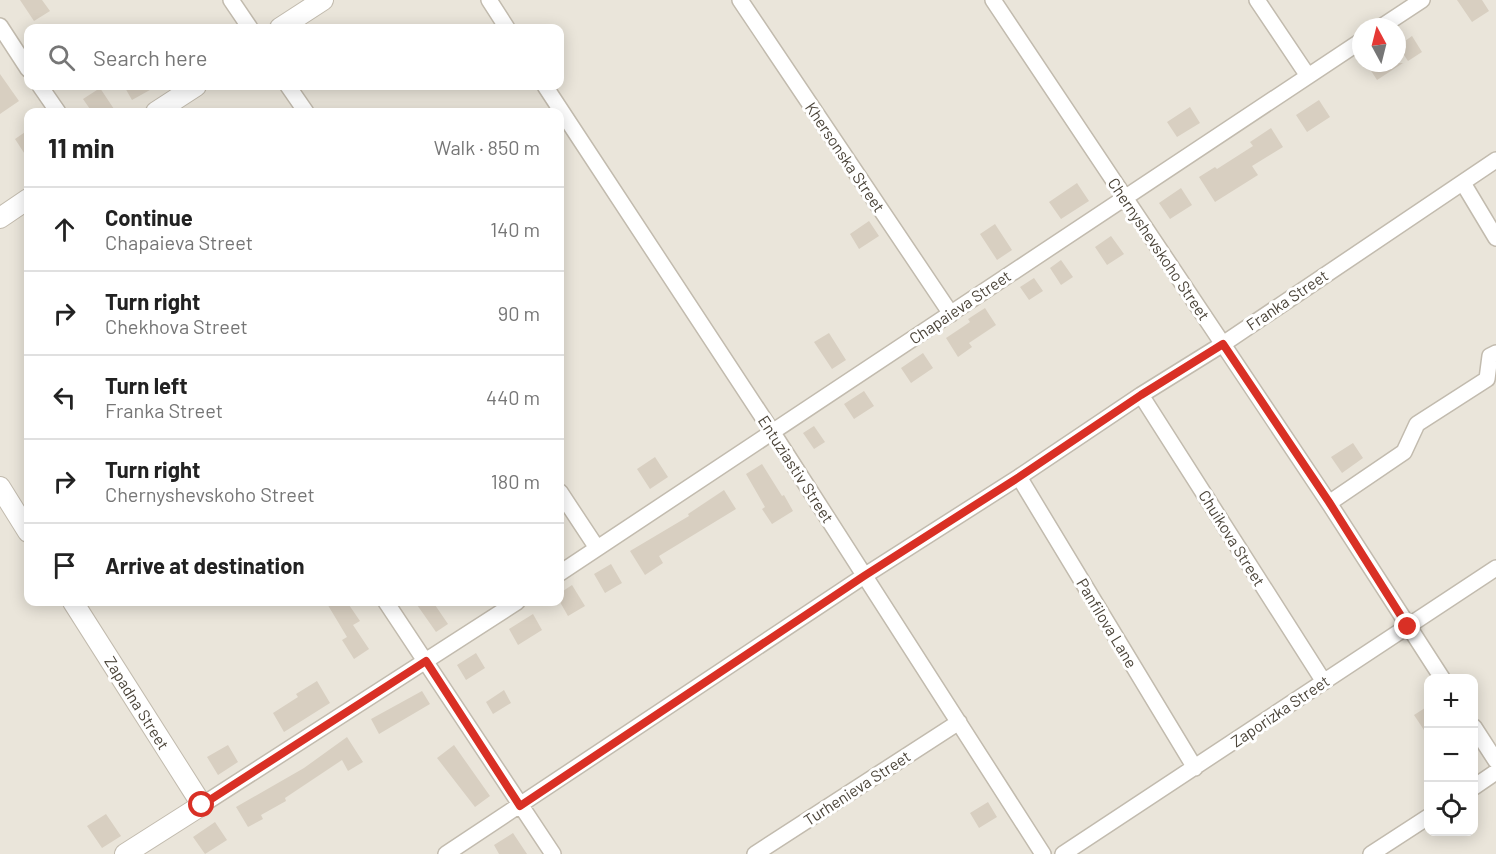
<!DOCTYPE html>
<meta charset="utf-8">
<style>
:root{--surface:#fff;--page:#f2f2f2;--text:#222;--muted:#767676;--line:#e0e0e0}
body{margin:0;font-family:Barlow,sans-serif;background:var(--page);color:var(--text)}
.controls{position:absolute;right:18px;bottom:18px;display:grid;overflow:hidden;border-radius:12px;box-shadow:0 3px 15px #0003}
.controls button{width:54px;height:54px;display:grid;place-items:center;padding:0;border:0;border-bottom:2px solid var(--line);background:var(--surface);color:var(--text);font:30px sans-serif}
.compass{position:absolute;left:1352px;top:18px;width:54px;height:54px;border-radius:50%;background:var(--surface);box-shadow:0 3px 15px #0003;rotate:353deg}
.stop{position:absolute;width:18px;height:18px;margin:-14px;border:4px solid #d93025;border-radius:50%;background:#fff}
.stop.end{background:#d93025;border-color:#fff;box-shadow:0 2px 6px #0008}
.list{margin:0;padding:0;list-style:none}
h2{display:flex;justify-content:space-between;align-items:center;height:78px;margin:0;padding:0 24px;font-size:26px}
h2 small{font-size:20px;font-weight:400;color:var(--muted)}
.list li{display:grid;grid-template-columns:39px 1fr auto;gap:18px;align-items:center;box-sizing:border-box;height:84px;padding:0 24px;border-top:2px solid var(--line)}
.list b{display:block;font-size:22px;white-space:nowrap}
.list p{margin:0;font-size:20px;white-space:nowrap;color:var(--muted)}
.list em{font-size:20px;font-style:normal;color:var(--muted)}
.icon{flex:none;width:33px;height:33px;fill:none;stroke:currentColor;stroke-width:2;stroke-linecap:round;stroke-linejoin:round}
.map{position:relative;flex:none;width:1496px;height:854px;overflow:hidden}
.search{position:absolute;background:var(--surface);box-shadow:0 3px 15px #0003;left:24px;top:24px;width:540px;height:66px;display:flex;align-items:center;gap:15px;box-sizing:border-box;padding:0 21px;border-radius:12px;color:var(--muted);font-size:22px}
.panel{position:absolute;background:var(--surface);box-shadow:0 3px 15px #0003;left:24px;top:108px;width:540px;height:498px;border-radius:12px}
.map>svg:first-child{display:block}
.residential{fill:#eae5da;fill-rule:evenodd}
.building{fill:#d8cfc1}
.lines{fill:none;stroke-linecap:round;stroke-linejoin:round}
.minor-casing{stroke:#c2bbae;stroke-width:18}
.tertiary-casing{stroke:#c2bbae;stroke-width:22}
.minor{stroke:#fff;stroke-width:15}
.tertiary{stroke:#fff;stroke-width:20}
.route{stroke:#d93025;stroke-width:8}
.labels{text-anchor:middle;stroke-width:6;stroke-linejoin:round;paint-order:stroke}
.street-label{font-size:16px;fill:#4b4439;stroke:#fff}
</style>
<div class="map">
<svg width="1496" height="854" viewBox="0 0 1496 854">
<rect width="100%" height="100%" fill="#f6f3ec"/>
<path class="residential" d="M 0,0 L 1496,0 L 1496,854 L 0,854 ZM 1361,27 L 1397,27 L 1397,63 L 1361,63 ZM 28,28 L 560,28 L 560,86 L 28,86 ZM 28,112 L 560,112 L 560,602 L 28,602 ZM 1428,678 L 1474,678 L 1474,832 L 1428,832 Z"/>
<path class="building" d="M 20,0 L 42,0 L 50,11 L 34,21 Z
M 1457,0 L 1482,0 L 1489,11 L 1472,22 Z
M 1412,36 L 1422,52 L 1408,61 L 1398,46 Z
M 1366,63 L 1403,63 L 1377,80 Z
M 0,74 L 19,101 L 0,114 Z
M 124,86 L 157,86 L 132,100 Z
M 100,88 L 116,112 L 92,112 L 83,99 Z
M 1319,100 L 1330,117 L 1307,132 L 1296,115 Z
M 1190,107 L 1200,123 L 1177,137 L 1167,122 Z
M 1271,128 L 1283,147 L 1252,166 L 1258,175 L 1215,202 L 1199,177 L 1215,167 L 1217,169 L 1253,146 L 1250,142 Z
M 28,130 L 28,159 L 15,139 Z
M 1077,183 L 1089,201 L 1061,219 L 1049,202 Z
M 1181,188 L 1192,205 L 1170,219 L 1159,203 Z
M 869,221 L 879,236 L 859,249 L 850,234 Z
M 995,224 L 1012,250 L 997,260 L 980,234 Z
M 1111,236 L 1124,254 L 1107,265 L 1095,247 Z
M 1061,260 L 1073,277 L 1061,285 L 1050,268 Z
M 1034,278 L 1043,291 L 1029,300 L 1020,287 Z
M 985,308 L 996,325 L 969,343 L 972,347 L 958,357 L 946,338 L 970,322 L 968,319 Z
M 829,333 L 846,360 L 832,369 L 814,342 Z
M 923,353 L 933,368 L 911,383 L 901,368 Z
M 864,391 L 874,406 L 854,419 L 844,404 Z
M 814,426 L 825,442 L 814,449 L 803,433 Z
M 1353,443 L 1363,458 L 1342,473 L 1331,457 Z
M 655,457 L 668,477 L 650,489 L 637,469 Z
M 762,464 L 782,496 L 784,495 L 793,511 L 772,524 L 762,509 L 765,507 L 746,474 Z
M 724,490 L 736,509 L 659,556 L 663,563 L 645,575 L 630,551 L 689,516 L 688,514 Z
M 611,564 L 622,583 L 605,593 L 594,574 Z
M 572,585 L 585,606 L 568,616 L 560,602 L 560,593 Z
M 326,602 L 347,602 L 360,621 L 353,625 L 369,649 L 354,659 L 342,640 L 347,637 Z
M 415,602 L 433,602 L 448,624 L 436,632 Z
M 533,614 L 542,630 L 518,645 L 509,629 Z
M 476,653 L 485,668 L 466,680 L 457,665 Z
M 317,681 L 330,703 L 284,732 L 273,713 L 298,697 L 296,694 Z
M 504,690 L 511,703 L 493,714 L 486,702 Z
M 422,691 L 430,704 L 379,734 L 371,719 Z
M 1428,706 L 1428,736 L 1414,715 Z
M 347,737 L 363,762 L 348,771 L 342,760 L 285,798 L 286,801 L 261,815 L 263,819 L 248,827 L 236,807 L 304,768 Z
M 228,745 L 238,762 L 218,775 L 207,757 Z
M 454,745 L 490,796 L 475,807 L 437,758 Z
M 988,802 L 997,817 L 979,828 L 970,813 Z
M 106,814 L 121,836 L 102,848 L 87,826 Z
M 215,822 L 227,840 L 205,854 L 193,837 Z
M 513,833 L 527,854 L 499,854 L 494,845 Z"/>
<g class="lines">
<defs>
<path id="minor" d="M 231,0 L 250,28
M 489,0 L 507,28
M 740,0 L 951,314
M 993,0 L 1329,503 L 1442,678
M 1257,0 L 1308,76
M 0,26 L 28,69
M 1381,27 L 1422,0
M 40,86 L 58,112
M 288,86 L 306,112
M 545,86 L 773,433 L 1043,854
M 1463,183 L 1496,238
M 1141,395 L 1324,682
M 1019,477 L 1195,768
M 560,492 L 597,548
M 1329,503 L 1404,452 L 1417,424 L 1487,379 L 1490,356 L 1496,353
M 560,573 L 1361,41
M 386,602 L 553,854
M 1474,727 L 1496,761
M 1474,787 L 1496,772
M 202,805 L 517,602
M 446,854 L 864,576 L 1019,477 L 1141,395 L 1223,344 L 1496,160
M 755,854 L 959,722
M 1063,854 L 1496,568
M 1371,854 L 1428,817"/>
<path id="tertiary" d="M 280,28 L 323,0
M 156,112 L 196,86
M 0,218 L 28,199
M 0,487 L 28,532
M 73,602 L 202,805 L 125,854"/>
</defs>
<use href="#minor" class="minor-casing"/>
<use href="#tertiary" class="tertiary-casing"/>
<use href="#minor" class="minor"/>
<use href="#tertiary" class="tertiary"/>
</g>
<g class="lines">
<path class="route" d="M 202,805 L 426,661 L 520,806 L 864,576 L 1019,477 L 1141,395 L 1223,344 L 1329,502 L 1408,627"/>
</g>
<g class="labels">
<g class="street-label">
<text transform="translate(845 157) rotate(56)" y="6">Khersonska Street</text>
<text transform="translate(1159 249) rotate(56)" y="6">Chernyshevskoho Street</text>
<text transform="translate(1287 300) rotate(-34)" y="6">Franka Street</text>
<text transform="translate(960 307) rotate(-34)" y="6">Chapaieva Street</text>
<text transform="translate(796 469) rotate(57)" y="6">Entuziastiv Street</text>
<text transform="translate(1232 538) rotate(58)" y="6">Chuikova Street</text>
<text transform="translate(1107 623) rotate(59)" y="6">Panfilova Lane</text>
<text transform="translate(137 703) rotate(58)" y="6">Zapadna Street</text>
<text transform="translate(1280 711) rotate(-34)" y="6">Zaporizka Street</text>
<text transform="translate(857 788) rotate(-33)" y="6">Turhenieva Street</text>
</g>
</g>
</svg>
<div class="controls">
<button>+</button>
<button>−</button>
<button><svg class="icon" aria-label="locate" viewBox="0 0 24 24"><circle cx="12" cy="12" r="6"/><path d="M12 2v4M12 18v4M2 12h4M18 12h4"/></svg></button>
</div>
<svg class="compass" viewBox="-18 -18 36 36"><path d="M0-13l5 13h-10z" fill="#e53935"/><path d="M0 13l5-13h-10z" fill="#767676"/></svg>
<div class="stop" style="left:202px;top:805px"></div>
<div class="stop end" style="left:1408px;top:627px"></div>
<div class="search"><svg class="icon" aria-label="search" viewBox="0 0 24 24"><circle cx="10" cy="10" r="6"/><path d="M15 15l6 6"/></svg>Search here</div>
<section class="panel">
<h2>11 min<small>Walk · 850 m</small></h2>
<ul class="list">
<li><svg class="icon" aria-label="ahead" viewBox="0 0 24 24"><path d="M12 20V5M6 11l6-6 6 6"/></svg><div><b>Continue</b><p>Chapaieva Street</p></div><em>140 m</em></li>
<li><svg class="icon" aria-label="right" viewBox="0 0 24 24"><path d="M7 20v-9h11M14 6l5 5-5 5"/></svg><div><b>Turn right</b><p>Chekhova Street</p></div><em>90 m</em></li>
<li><svg class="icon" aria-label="left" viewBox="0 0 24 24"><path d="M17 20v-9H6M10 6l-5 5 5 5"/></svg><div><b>Turn left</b><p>Franka Street</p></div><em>440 m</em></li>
<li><svg class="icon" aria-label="right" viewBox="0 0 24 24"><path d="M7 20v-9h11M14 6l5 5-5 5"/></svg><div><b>Turn right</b><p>Chernyshevskoho Street</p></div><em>180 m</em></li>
<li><svg class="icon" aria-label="arrive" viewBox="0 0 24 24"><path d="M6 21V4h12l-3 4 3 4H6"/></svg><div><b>Arrive at destination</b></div></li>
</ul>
</section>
</div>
